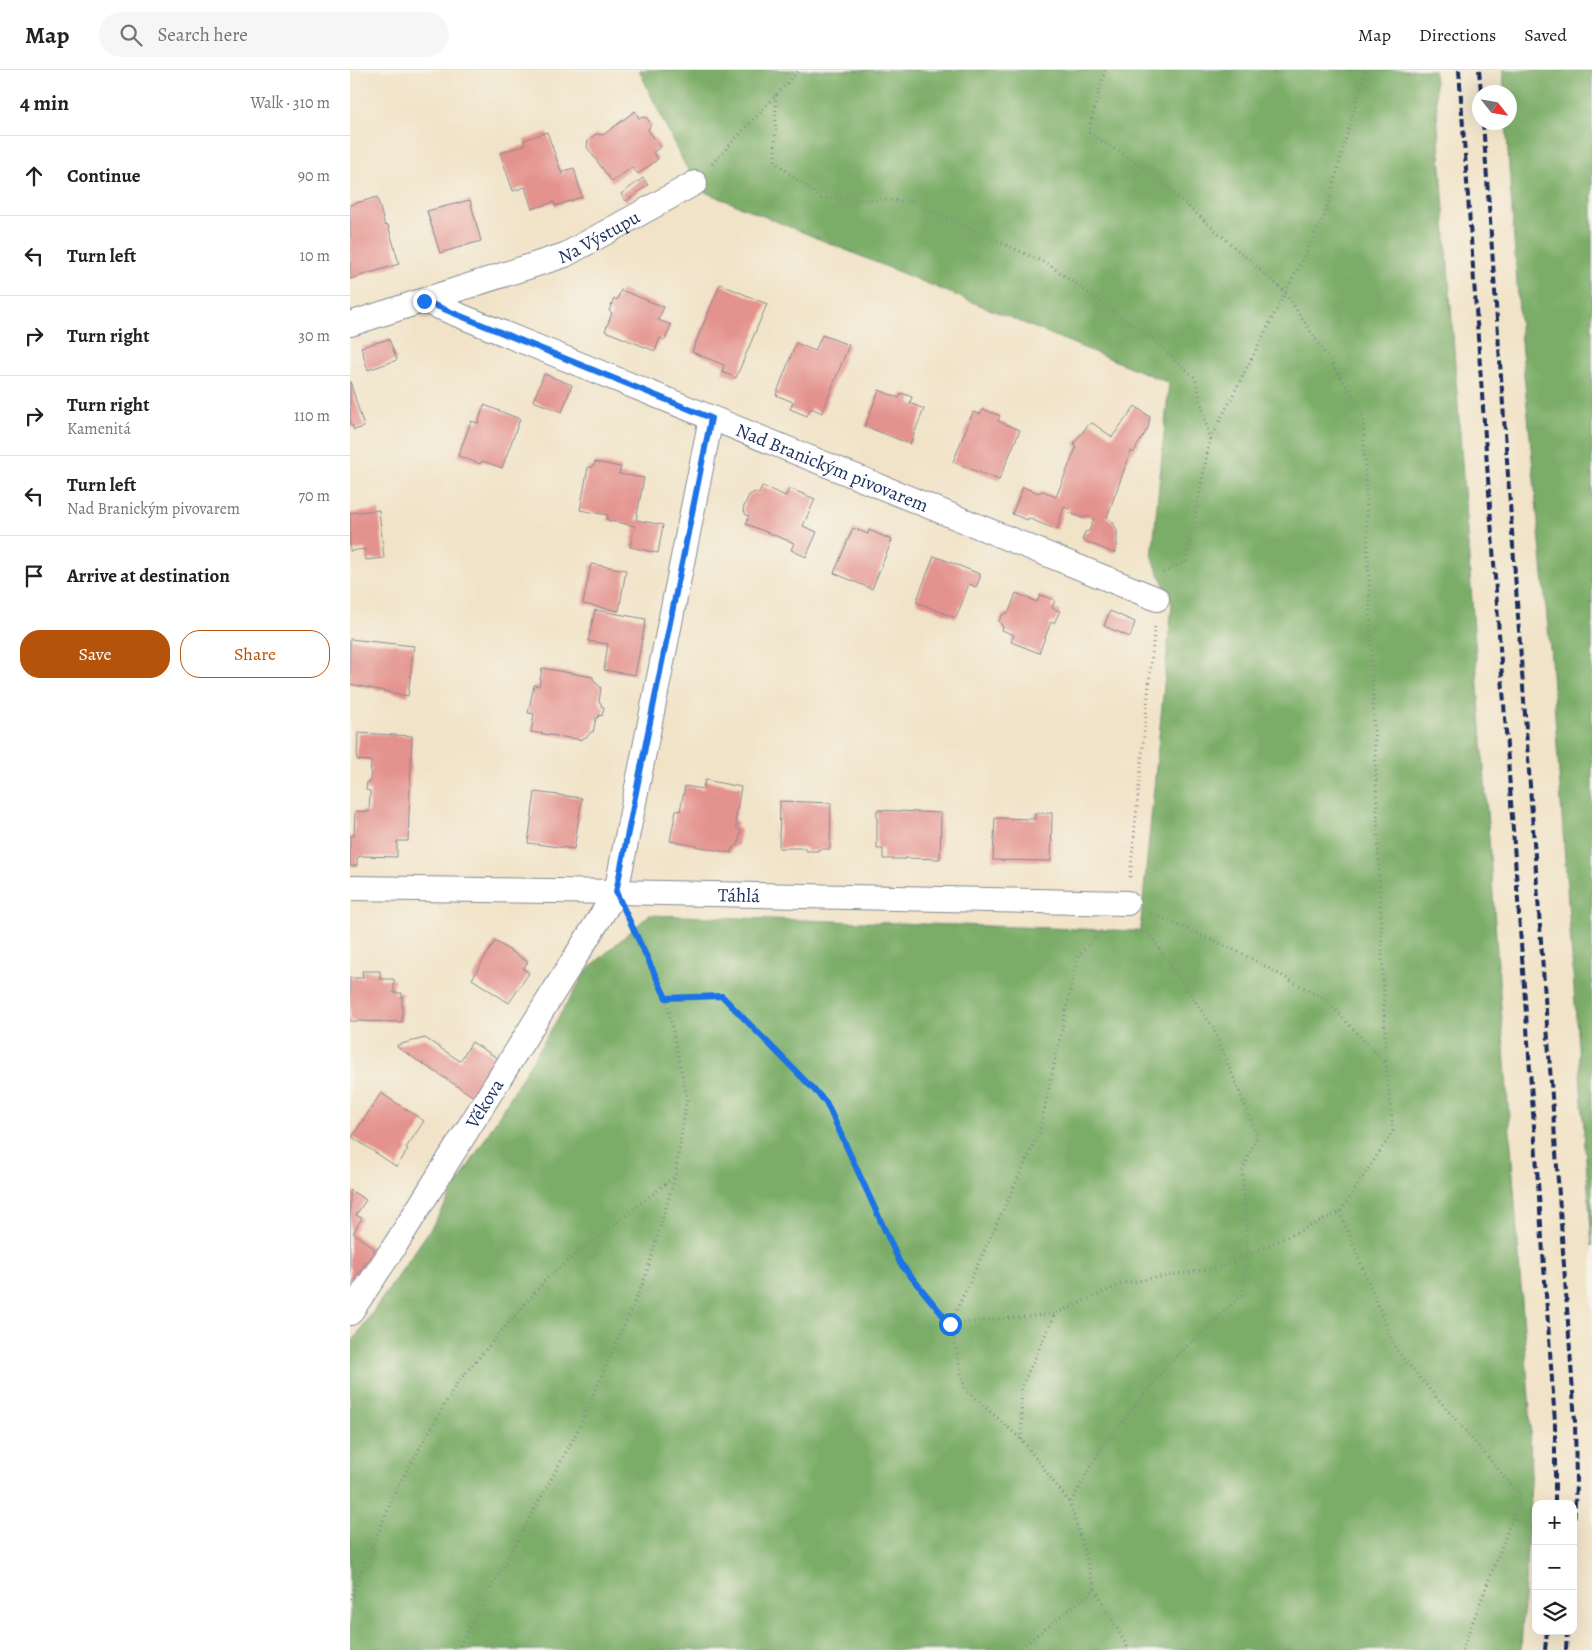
<!DOCTYPE html>
<meta charset="utf-8">
<style>
:root{--surface:#fff;--page:#f6f6f6;--text:#202124;--muted:#757577;--line:#e0e0e0;--accent:#b45309}
body{margin:0;font-family:Alegreya,serif;background:var(--page);color:var(--text)}
.controls{position:absolute;right:15px;bottom:15px;display:grid;overflow:hidden;border-radius:10px;box-shadow:0 5px 20px #0002}
.controls button{width:45px;height:45px;display:grid;place-items:center;padding:0;border:0;border-bottom:1px solid var(--line);background:var(--surface);color:var(--text);font:25px sans-serif}
.compass{position:absolute;left:1122px;top:15px;width:45px;height:45px;border-radius:50%;background:var(--surface);box-shadow:0 5px 20px #0002;rotate:121deg}
.stop{position:absolute;width:15px;height:15px;margin:-11px;border:4px solid #1a73e8;border-radius:50%;background:#fff}
.stop.end{background:#1a73e8;border-color:#fff;box-shadow:0 1px 5px #0008}
.list{margin:0;padding:0;list-style:none}
h2{display:flex;justify-content:space-between;align-items:center;height:65px;margin:0;padding:0 20px;font-size:21px}
h2 small{font-size:16px;font-weight:400;color:var(--muted)}
.list li{display:grid;grid-template-columns:32px 1fr auto;gap:15px;align-items:center;box-sizing:border-box;height:80px;padding:0 20px;border-top:1px solid var(--line)}
.list b{display:block;font-size:19px;white-space:nowrap}
.list p{margin:0;font-size:16px;white-space:nowrap;color:var(--muted)}
.list em{font-size:16px;font-style:normal;color:var(--muted)}
.actions{display:flex;gap:10px;padding:15px 20px}
.actions a{flex:1;padding:11px 0;border:1px solid var(--accent);border-radius:20px;text-align:center;font-size:18px;color:var(--accent)}
.actions .main{background:var(--accent);color:#fff}
.icon{flex:none;width:28px;height:28px;fill:none;stroke:currentColor;stroke-width:2;stroke-linecap:round;stroke-linejoin:round}
.map{position:relative;flex:none;width:1242px;height:1580px;overflow:hidden}
header{display:flex;align-items:center;gap:30px;box-sizing:border-box;height:70px;padding:0 25px;background:var(--surface);border-bottom:1px solid var(--line)}
header strong{font-size:24px}
nav{display:flex;gap:28px;margin-inline-start:auto;font-size:18px}
.search{width:350px;height:45px;background:var(--page);display:flex;align-items:center;gap:12px;box-sizing:border-box;padding:0 18px;border-radius:28px;color:var(--muted);font-size:19px}
main{display:flex}
aside{flex:1;background:var(--surface)}
.map>svg:first-child{display:block}
.forest{fill:#7cad68;stroke:#4c6e63}
.building{fill:#e4928d}
.lines{fill:none;stroke-linecap:round;stroke-linejoin:round}
.minor-casing{stroke:#868992;stroke-width:26}
.path{stroke:#868992;stroke-width:3;stroke-dasharray:1 4;stroke-linecap:butt}
.minor{stroke:#fff;stroke-width:24}
.rail{stroke:#1b2f5e;stroke-width:4;stroke-dasharray:8 4;stroke-linecap:butt}
.route{stroke:#1a73e8;stroke-width:6}
.labels{text-anchor:middle;stroke-width:4;stroke-linejoin:round;paint-order:stroke}
.street-label{font-size:19px;fill:#1b2f5e;stroke:#f7f3e8}
</style>
<header>
<strong>Map</strong>
<div class="search"><svg class="icon" aria-label="search" viewBox="0 0 24 24"><circle cx="10" cy="10" r="6"/><path d="M15 15l6 6"/></svg>Search here</div>
<nav><a>Map</a><a>Directions</a><a>Saved</a></nav>
</header>
<main>
<aside>
<h2>4 min<small>Walk · 310 m</small></h2>
<ul class="list">
<li><svg class="icon" aria-label="ahead" viewBox="0 0 24 24"><path d="M12 20V5M6 11l6-6 6 6"/></svg><div><b>Continue</b></div><em>90 m</em></li>
<li><svg class="icon" aria-label="left" viewBox="0 0 24 24"><path d="M17 20v-9H6M10 6l-5 5 5 5"/></svg><div><b>Turn left</b></div><em>10 m</em></li>
<li><svg class="icon" aria-label="right" viewBox="0 0 24 24"><path d="M7 20v-9h11M14 6l5 5-5 5"/></svg><div><b>Turn right</b></div><em>30 m</em></li>
<li><svg class="icon" aria-label="right" viewBox="0 0 24 24"><path d="M7 20v-9h11M14 6l5 5-5 5"/></svg><div><b>Turn right</b><p>Kamenitá</p></div><em>110 m</em></li>
<li><svg class="icon" aria-label="left" viewBox="0 0 24 24"><path d="M17 20v-9H6M10 6l-5 5 5 5"/></svg><div><b>Turn left</b><p>Nad Branickým pivovarem</p></div><em>70 m</em></li>
<li><svg class="icon" aria-label="arrive" viewBox="0 0 24 24"><path d="M6 21V4h12l-3 4 3 4H6"/></svg><div><b>Arrive at destination</b></div></li>
</ul>
<div class="actions"><a class="main">Save</a><a>Share</a></div>
</aside>
<div class="map">
<svg width="1242" height="1580" viewBox="0 0 1242 1580">
<rect width="100%" height="100%" fill="#f7f3e8"/>
<filter id="ink" filterUnits="userSpaceOnUse"><feTurbulence type="fractalNoise" baseFrequency=".02" numOctaves="2"/><feDisplacementMap in="SourceGraphic" scale="10" xChannelSelector="R" yChannelSelector="G"/><feConvolveMatrix kernelMatrix="1 2 1 2 8 2 1 2 1" color-interpolation-filters="sRGB"/></filter>
<filter id="wash" filterUnits="userSpaceOnUse"><feTurbulence type="fractalNoise" baseFrequency=".0096" numOctaves="4" result="noise"/><feDisplacementMap in="SourceGraphic" scale="20" xChannelSelector="R" yChannelSelector="G"/><feGaussianBlur stdDeviation="1.12" result="paint"/><feColorMatrix in="noise" values="0 0 0 0 0 0 0 0 0 0 0 0 0 0 0 0 0 1.4 0 .05"/><feComposite in="paint" operator="in"/></filter>
<g filter="url(#wash)">
<rect width="100%" height="100%" fill="#f1e3c7"/>
<path class="forest" d="M 289,0 L 1084,0 L 1180,1342 L 1181,1412 L 1171,1580 L 0,1580 L 0,1275 L 81,1158 L 237,900 L 299,845 L 790,861 L 822,534 L 802,487 L 819,313 L 350,120 L 330,86 Z
M 1153,0 L 1242,0 L 1242,1176 L 1201,589 L 1171,272 L 1156,53 L 1160,52 L 1160,22 L 1154,22 Z"/>
<g id="blocks">
<path class="building" d="M 285,41 L 289,48 L 296,47 L 301,54 L 298,60 L 311,77 L 303,82 L 308,89 L 288,104 L 282,97 L 262,112 L 237,77 L 238,71 L 246,64 L 253,65 Z
M 197,62 L 212,104 L 214,103 L 213,101 L 224,98 L 232,127 L 205,136 L 204,132 L 182,139 L 175,117 L 163,121 L 150,83 L 175,75 L 174,70 Z
M 293,108 L 298,115 L 276,131 L 271,124 Z
M 27,127 L 35,156 L 38,155 L 49,194 L 0,209 L 0,135 Z
M 120,130 L 131,171 L 90,183 L 77,141 Z
M 370,214 L 417,234 L 386,308 L 372,302 L 374,295 L 342,282 Z
M 271,220 L 314,237 L 308,250 L 321,255 L 315,270 L 310,268 L 305,281 L 255,261 L 262,243 L 259,241 L 264,228 L 267,230 Z
M 472,265 L 499,275 L 472,343 L 461,338 L 457,346 L 440,339 L 443,332 L 426,325 L 446,273 L 465,281 Z
M 39,269 L 47,290 L 18,300 L 11,277 Z
M 194,304 L 222,315 L 212,342 L 183,331 Z
M 0,311 L 14,357 L 4,360 L 2,355 L 0,356 Z
M 529,320 L 549,328 L 552,323 L 562,327 L 560,333 L 574,339 L 560,374 L 515,356 Z
M 134,335 L 170,349 L 152,398 L 132,391 L 131,394 L 108,386 L 121,351 L 128,353 Z
M 785,336 L 800,347 L 798,358 L 783,383 L 781,381 L 757,447 L 763,452 L 767,461 L 767,477 L 764,483 L 732,470 L 735,462 L 739,461 L 744,449 L 738,446 L 732,448 L 720,443 L 719,439 L 714,437 L 707,460 L 678,448 L 677,450 L 662,444 L 673,417 L 688,423 L 693,421 L 706,427 L 726,378 L 724,373 L 740,353 L 744,354 L 762,367 Z
M 633,339 L 650,346 L 648,351 L 670,360 L 649,410 L 603,392 L 623,342 L 630,344 Z
M 245,392 L 271,397 L 269,404 L 294,408 L 286,450 L 313,455 L 308,483 L 280,477 L 285,456 L 257,450 L 258,445 L 230,440 L 238,397 L 243,397 Z
M 412,416 L 436,426 L 439,418 L 465,429 L 453,456 L 467,462 L 456,487 L 441,480 L 444,473 L 396,454 L 399,446 L 396,445 L 393,439 L 399,425 L 405,422 L 409,424 Z
M 29,440 L 34,488 L 16,490 L 15,479 L 0,481 L 0,443 Z
M 503,458 L 518,464 L 519,460 L 542,470 L 522,519 L 484,503 Z
M 584,486 L 630,504 L 630,508 L 626,517 L 619,514 L 606,548 L 566,532 Z
M 241,494 L 276,500 L 269,541 L 233,534 Z
M 666,523 L 687,532 L 690,525 L 705,530 L 702,538 L 710,541 L 704,553 L 701,552 L 689,583 L 661,572 L 664,565 L 652,560 L 653,558 L 649,551 L 652,545 L 659,542 Z
M 245,540 L 296,549 L 285,605 L 254,600 L 258,574 L 238,571 Z
M 760,541 L 785,552 L 780,567 L 754,556 Z
M 0,569 L 64,576 L 58,626 L 0,614 Z
M 192,598 L 243,607 L 243,609 L 251,618 L 249,632 L 251,633 L 251,636 L 254,637 L 252,646 L 249,645 L 248,648 L 246,648 L 243,662 L 241,662 L 237,667 L 233,668 L 232,670 L 181,662 L 184,644 L 178,643 L 184,615 L 189,616 Z
M 8,663 L 62,666 L 58,771 L 47,771 L 47,787 L 11,786 L 7,788 L 7,796 L 0,796 L 0,766 L 4,766 L 5,741 L 19,742 L 20,721 L 16,720 L 17,712 L 20,712 L 21,691 L 7,690 Z
M 355,710 L 391,717 L 385,751 L 388,752 L 386,757 L 391,761 L 388,775 L 382,779 L 381,783 L 320,771 L 326,740 L 330,741 L 335,716 L 353,719 Z
M 185,722 L 232,728 L 224,779 L 178,773 Z
M 430,731 L 481,733 L 480,779 L 469,779 L 468,781 L 456,781 L 456,778 L 429,778 Z
M 527,740 L 591,743 L 590,789 L 555,788 L 555,789 L 533,789 L 533,779 L 527,779 Z
M 685,743 L 702,743 L 701,791 L 643,790 L 645,748 L 685,749 Z
M 145,871 L 178,892 L 173,899 L 179,903 L 159,933 L 122,909 Z
M 12,901 L 30,901 L 30,909 L 44,909 L 44,923 L 52,923 L 52,952 L 0,951 L 0,908 L 13,908 Z
M 75,968 L 110,991 L 122,972 L 149,989 L 124,1027 L 47,977 L 47,975 Z
M 31,1023 L 74,1051 L 56,1078 L 58,1079 L 47,1097 L 2,1067 Z
M 0,1120 L 16,1130 L 6,1145 L 12,1148 L 3,1163 L 25,1179 L 0,1216 Z"/>
</g>
</g>
<g filter="url(#ink)">
<use href="#blocks" fill-opacity="0" stroke="#868992" stroke-width="1"/>
<g class="lines">
<defs>
<g id="minor">
<path id="s1" d="M 74,231 L 807,529"/>
<path id="s2" d="M 0,254 L 215,185 L 345,113"/>
<path id="s3" d="M 0,818 L 266,822 L 777,833"/>
<path id="s4" d="M 0,1243 L 46,1174 L 266,822 L 361,348"/>
</g>
</defs>
<use href="#minor" class="minor-casing"/>
<path class="path" d="M 755,0 L 738,62 L 795,98 L 935,222 L 1013,342 L 1036,994
M 426,25 L 425,92 L 471,128 L 559,131 L 698,194 L 801,268 L 845,308 L 860,370
M 362,94 L 449,0
M 813,503 L 836,491 L 860,370 L 975,145 L 1015,0
M 780,807 L 805,554
M 316,928 L 372,927 L 476,1032 L 550,1193 L 600,1254 L 615,1319 L 672,1370 L 720,1433 L 745,1519 L 668,1580
M 990,1142 L 1046,1280 L 1171,1426 L 1112,1580
M 704,1244 L 600,1254 L 689,1063 L 728,886 L 752,860
M 672,1370 L 671,1318 L 705,1244 L 774,1213 L 872,1197 L 990,1142 L 1043,1061 L 1036,994 L 976,930 L 891,883 L 801,843
M 721,1432 L 752,1377 L 819,1293 L 892,1225 L 898,1185 L 892,1102 L 907,1065 L 863,957 L 792,854
M 745,1519 L 779,1580
M 0,1529 L 47,1418 L 107,1313 L 198,1207 L 324,1107
M 107,1580 L 226,1364 L 295,1208 L 325,1107 L 337,1028 L 316,928 L 280,852"/>
<use href="#minor" class="minor"/>
<path class="rail" d="M 1109,0 L 1205,1352 L 1205,1434
M 1129,0 L 1131,22
M 1133,52 L 1225,1351 L 1226,1413 L 1223,1476
M 1195,1580 L 1197,1561
M 1216,1580 L 1217,1561"/>
</g>
</g>
<g class="lines" filter="url(#ink)">
<path class="route" d="M 74,231 L 361,348 L 266,822 L 316,928 L 372,926 L 476,1032 L 550,1193 L 600,1254"/>
</g>
<g class="labels">
<g class="street-label">
<text dy="7" stroke="none"><textPath href="#s2" startOffset="264">Na Výstupu</textPath></text>
<text dy="7" stroke="none"><textPath href="#s1" startOffset="441">Nad Branickým pivovarem</textPath></text>
<text dy="7" stroke="none"><textPath href="#s3" startOffset="389">Táhlá</textPath></text>
<text dy="7" stroke="none"><textPath href="#s4" startOffset="249">Věkova</textPath></text>
</g>
</g>
</svg>
<div class="controls">
<button>+</button>
<button>−</button>
<button><svg class="icon" aria-label="layers" viewBox="0 0 24 24"><path d="M12 4l9 5-9 5-9-5zM3 14l9 5 9-5"/></svg></button>
</div>
<svg class="compass" viewBox="-18 -18 36 36"><path d="M0-13l5 13h-10z" fill="#e53935"/><path d="M0 13l5-13h-10z" fill="#757577"/></svg>
<div class="stop" style="left:600px;top:1254px"></div>
<div class="stop end" style="left:74px;top:231px"></div>
</div>
</main>
